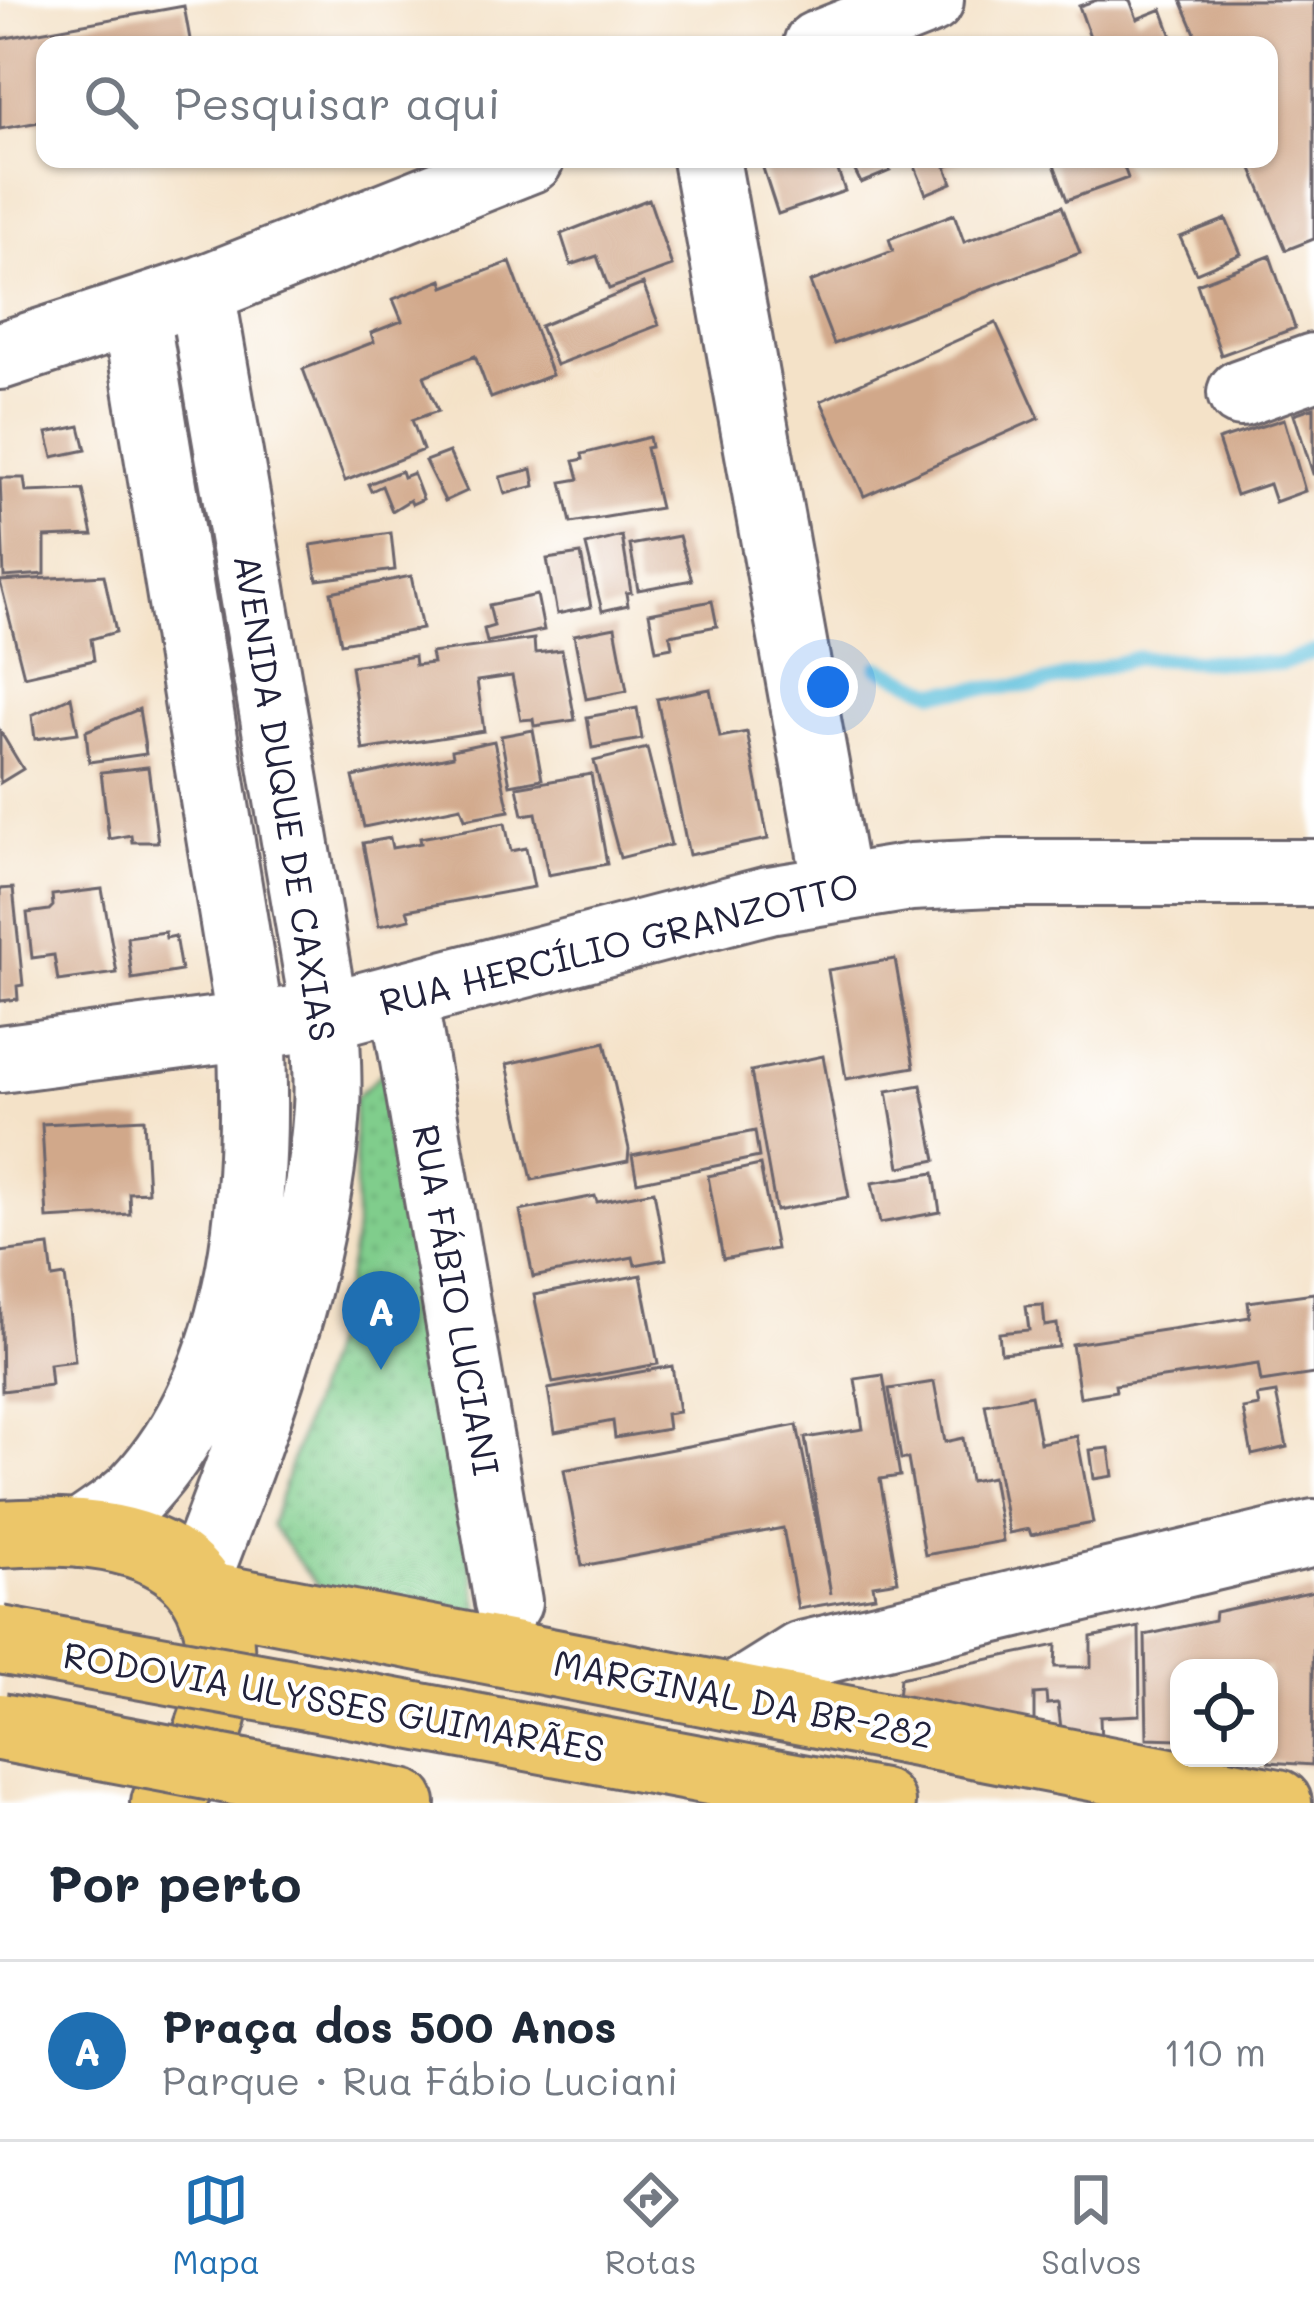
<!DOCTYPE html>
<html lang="pt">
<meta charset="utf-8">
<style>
:root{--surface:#fff;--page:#f2f2f3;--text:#1f2937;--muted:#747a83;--line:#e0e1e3;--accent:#1f6fb2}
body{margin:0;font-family:Mali,sans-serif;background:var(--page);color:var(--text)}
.controls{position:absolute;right:36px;bottom:36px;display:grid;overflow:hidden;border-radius:24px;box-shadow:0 3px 9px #0004}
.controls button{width:108px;height:108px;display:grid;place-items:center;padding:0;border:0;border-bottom:3px solid var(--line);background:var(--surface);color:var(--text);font:60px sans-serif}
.you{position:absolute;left:828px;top:687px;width:42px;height:42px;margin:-30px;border:9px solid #fff;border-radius:50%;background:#1a73e8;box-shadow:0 0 0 18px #1a73e833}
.badge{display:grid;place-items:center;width:78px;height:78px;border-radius:50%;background:var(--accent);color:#fff;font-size:39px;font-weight:700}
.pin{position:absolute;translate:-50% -99px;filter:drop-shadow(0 3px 6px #0008)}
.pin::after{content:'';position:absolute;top:63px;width:42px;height:36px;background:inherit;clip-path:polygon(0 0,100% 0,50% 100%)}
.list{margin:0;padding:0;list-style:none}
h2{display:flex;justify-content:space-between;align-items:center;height:156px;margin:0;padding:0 48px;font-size:51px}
h2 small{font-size:39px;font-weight:400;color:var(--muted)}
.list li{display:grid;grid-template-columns:78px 1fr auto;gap:36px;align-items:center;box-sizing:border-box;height:180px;padding:0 48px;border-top:3px solid var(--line)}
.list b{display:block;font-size:45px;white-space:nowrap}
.list p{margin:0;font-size:39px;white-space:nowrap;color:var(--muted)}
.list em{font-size:39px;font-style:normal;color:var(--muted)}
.icon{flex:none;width:66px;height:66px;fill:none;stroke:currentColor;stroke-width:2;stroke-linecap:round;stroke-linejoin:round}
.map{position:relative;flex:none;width:1314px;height:1803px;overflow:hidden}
.search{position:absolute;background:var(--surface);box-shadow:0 3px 9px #0004;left:36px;right:36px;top:36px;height:132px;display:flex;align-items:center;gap:30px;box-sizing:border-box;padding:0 42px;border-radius:24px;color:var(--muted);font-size:45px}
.sheet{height:336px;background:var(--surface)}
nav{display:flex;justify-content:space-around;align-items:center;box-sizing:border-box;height:168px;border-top:3px solid var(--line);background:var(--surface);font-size:33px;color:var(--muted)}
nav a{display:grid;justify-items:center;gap:6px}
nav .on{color:var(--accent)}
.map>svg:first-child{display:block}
.park{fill:url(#park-dots);stroke:#517864;stroke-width:3}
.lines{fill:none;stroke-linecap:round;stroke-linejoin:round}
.stream{stroke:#5ec0dc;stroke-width:15}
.building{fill:#d1a88a}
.minor-casing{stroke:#6c656c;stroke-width:72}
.major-casing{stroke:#6c656c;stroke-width:72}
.highway-casing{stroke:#6c656c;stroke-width:72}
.minor{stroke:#fff;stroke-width:66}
.major{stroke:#ecc669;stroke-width:66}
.highway{stroke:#ecc669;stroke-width:66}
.highway-bridge-casing{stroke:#6c656c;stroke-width:72;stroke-linecap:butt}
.highway-bridge{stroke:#ecc669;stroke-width:66}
.labels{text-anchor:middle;stroke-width:9;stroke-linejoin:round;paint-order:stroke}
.street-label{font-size:36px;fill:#22223b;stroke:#fff}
</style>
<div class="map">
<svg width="1314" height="1803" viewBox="0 0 1314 1803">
<defs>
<pattern id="park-dots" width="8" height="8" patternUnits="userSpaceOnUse" patternTransform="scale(3)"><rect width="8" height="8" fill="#80cd8c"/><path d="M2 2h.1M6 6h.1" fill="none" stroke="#6eb07a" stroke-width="1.8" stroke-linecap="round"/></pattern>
</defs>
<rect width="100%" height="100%" fill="#fff"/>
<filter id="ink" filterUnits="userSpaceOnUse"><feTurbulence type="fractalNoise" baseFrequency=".00833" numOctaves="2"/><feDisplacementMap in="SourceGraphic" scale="24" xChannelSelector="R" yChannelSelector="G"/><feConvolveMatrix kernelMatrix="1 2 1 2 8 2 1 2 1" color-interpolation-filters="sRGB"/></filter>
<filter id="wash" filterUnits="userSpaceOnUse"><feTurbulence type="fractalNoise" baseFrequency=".004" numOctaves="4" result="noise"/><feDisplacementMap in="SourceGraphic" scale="48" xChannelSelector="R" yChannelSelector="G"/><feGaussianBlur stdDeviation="2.7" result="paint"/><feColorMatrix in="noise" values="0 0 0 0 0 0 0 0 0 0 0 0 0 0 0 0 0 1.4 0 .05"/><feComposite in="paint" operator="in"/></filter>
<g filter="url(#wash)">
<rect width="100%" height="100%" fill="#f4e2c8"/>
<path class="park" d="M 389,1066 L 480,1619 L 318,1587 L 271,1525 L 341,1310 L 356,1229 L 354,1099 Z"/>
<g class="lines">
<path class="stream" d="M 878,667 L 935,692 L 1035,685 L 1136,658 L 1282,664 L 1314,652"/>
</g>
<g id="blocks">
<path class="building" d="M 1097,0 L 1130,0 L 1137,19 L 1162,9 L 1175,45 L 1093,45 L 1079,6 Z
M 1181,0 L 1314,0 L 1314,239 L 1286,250 L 1248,159 L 1269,159 L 1269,45 L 1200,45 Z
M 184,6 L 191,45 L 45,45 L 45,121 L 0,129 L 0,39 Z
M 760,159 L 834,159 L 845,191 L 778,214 Z
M 849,159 L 886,159 L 890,171 L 861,183 Z
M 912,159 L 964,159 L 946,167 L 952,183 L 926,194 Z
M 1052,159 L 1121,159 L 1128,178 L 1067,200 Z
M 649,199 L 672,266 L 609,289 L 597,256 L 571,265 L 561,234 Z
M 1062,206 L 1080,253 L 834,344 L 810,282 L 893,251 L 889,239 L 954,214 L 964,242 Z
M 1226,219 L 1241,254 L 1196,273 L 1180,237 Z
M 1270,256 L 1295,328 L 1221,355 L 1197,284 Z
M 510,262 L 552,375 L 491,398 L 475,356 L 424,376 L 438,411 L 412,420 L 423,450 L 345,481 L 303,369 L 374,342 L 371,333 L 402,321 L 393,299 L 442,280 L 444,287 Z
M 643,284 L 659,325 L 556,365 L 540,326 Z
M 996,323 L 1039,418 L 864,496 L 821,401 Z
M 1314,407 L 1314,474 L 1313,474 L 1294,414 Z
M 1284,419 L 1305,491 L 1275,502 L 1269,484 L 1236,495 L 1218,440 Z
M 80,426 L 86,450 L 53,457 L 47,433 Z
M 649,437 L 651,447 L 646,448 L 660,508 L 571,523 L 562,482 L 579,479 L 574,461 L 583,459 L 582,454 Z
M 449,452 L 467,491 L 445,501 L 425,461 Z
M 532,469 L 535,486 L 505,494 L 500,477 Z
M 401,471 L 403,477 L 413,473 L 423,499 L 412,504 L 410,500 L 392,511 L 382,486 L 371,491 L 368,484 Z
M 0,478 L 24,478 L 26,492 L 83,490 L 93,535 L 45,537 L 45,574 L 4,577 Z
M 391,533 L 395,570 L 317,580 L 311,545 Z
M 622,536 L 631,592 L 626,593 L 628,605 L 602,611 L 586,545 Z
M 679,536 L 692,580 L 638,590 L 630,545 Z
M 581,554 L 591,607 L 557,614 L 547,559 Z
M 104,575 L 116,632 L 91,639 L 94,660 L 24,676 L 0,581 Z
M 411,576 L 422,629 L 341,643 L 331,592 Z
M 537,595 L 544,630 L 487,642 L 484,629 L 494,626 L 489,605 Z
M 712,601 L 717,626 L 670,635 L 672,647 L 656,650 L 649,613 Z
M 615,627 L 627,691 L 586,699 L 574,635 Z
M 534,639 L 535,653 L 562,650 L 575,720 L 534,726 L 533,719 L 521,720 L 512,676 L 477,681 L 484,731 L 363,750 L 351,666 L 414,656 L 415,665 L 433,663 L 431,653 Z
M 710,689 L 720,737 L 747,732 L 768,839 L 689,855 L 657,699 Z
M 71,697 L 78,733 L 35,739 L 32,715 Z
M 637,708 L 642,739 L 592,748 L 587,717 Z
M 139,709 L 146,754 L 89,762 L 86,731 Z
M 533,730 L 542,779 L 510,785 L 501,736 Z
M 0,731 L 23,769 L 0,783 Z
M 494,741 L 509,811 L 465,819 L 461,807 L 364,827 L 353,777 L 453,756 L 452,750 Z
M 647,748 L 671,845 L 620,858 L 594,761 Z
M 148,767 L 158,842 L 132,842 L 131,835 L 109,839 L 101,772 Z
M 591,774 L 607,864 L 548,875 L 536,813 L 523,815 L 517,787 Z
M 505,823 L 511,851 L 526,848 L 534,887 L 407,910 L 410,919 L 379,926 L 363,843 L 390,838 L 392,848 L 421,843 L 420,838 Z
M 13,888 L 23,985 L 17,986 L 18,999 L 0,1001 L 0,889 Z
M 102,889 L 117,973 L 58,981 L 54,955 L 32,958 L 27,913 L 49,910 L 53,906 L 52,895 Z
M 165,932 L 166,938 L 175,936 L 181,971 L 132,979 L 127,937 Z
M 895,959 L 914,1067 L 846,1079 L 828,970 Z
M 605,1042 L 629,1149 L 628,1161 L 532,1180 L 507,1064 Z
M 823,1056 L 849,1197 L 776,1211 L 751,1071 Z
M 921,1085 L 936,1160 L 900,1167 L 887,1091 Z
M 144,1119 L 148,1192 L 129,1193 L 130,1214 L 47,1219 L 42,1124 Z
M 755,1131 L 759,1157 L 637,1182 L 632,1155 Z
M 760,1165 L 776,1249 L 723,1259 L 708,1176 Z
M 934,1173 L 940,1212 L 880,1223 L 872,1183 Z
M 654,1191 L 666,1259 L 635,1265 L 633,1257 L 533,1277 L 520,1211 L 595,1196 L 597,1202 Z
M 49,1246 L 53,1278 L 65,1276 L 75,1361 L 49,1364 L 51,1385 L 2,1391 L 0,1252 Z
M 641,1275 L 658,1364 L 553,1383 L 534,1295 Z
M 1314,1293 L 1314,1374 L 1261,1382 L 1258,1364 L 1115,1385 L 1116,1391 L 1080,1397 L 1072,1344 L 1250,1317 L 1248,1302 Z
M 1043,1305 L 1045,1326 L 1057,1324 L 1059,1347 L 1001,1353 L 999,1333 L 1029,1330 L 1026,1306 Z
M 672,1366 L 679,1412 L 666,1414 L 668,1429 L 615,1438 L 613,1421 L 555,1432 L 548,1389 Z
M 883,1375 L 900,1476 L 880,1479 L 898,1581 L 873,1585 L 875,1596 L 798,1609 L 783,1528 L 582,1566 L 564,1470 L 797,1425 L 831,1594 L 805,1438 L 863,1429 L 855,1379 Z
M 934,1382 L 945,1442 L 963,1438 L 970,1481 L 992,1477 L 1003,1541 L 925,1555 L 908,1459 L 901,1459 L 889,1389 Z
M 1276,1393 L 1287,1447 L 1252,1455 L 1243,1409 L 1259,1406 L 1257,1396 Z
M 1031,1395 L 1040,1443 L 1077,1436 L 1093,1523 L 1031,1535 L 1029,1529 L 1009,1533 L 985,1404 Z
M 1109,1448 L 1113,1476 L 1094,1479 L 1090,1450 Z
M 1314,1591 L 1312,1765 L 1269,1762 L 1269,1668 L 1179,1668 L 1179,1739 L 1147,1738 L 1145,1635 L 1214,1620 L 1215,1612 Z
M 1139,1627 L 1140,1715 L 1100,1717 L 1101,1743 L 1062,1737 L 1058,1703 L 1047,1704 L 1046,1693 L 1034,1694 L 1034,1729 L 897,1707 L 900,1678 L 1056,1645 L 1055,1667 L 1091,1667 L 1091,1637 Z"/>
</g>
</g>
<g filter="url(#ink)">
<use href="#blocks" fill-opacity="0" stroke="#6c656c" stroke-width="3"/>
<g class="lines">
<defs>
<path id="minor" d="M 817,45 L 930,0
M 706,159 L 837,887
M 0,356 L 201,290 L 530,159
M 1241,393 L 1314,367
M 403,997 L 508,1602
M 0,1059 L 325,1016 L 769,900 L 911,877 L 992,873 L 1314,873
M 81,1534 C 99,1520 123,1507 139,1489 C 250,1368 259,1182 251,1027 L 135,313
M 197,1579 C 255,1426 316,1274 327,1108 C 329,1078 326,1046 325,1016 L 201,290
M 735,1697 L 802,1655 L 1314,1533"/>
<path id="major" d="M 0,1534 C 115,1526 237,1543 219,1689 C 214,1727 192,1777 164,1803
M 208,1596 L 1278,1803"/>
<path id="highway" d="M 313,1697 L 881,1803
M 297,1783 L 402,1803"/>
</defs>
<use href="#minor" class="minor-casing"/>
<use href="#major" class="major-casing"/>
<use href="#highway" class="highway-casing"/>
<use href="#minor" class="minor"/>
<use href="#major" class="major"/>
<use href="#highway" class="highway"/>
<defs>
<path id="highway-bridge" d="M 0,1640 L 313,1697
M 0,1727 L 297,1783"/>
</defs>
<use href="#highway-bridge" class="highway-bridge-casing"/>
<use href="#highway-bridge" class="highway-bridge"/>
</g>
</g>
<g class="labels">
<g class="street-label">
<text transform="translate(285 798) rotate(81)" y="13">AVENIDA DUQUE DE CAXIAS</text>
<text transform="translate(619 944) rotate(-14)" y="13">RUA HERCÍLIO GRANZOTTO</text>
<text transform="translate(456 1300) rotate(80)" y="13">RUA FÁBIO LUCIANI</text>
<text transform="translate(743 1699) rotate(11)" y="13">MARGINAL DA BR-282</text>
<text transform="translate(334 1702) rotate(10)" y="13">RODOVIA ULYSSES GUIMARÃES</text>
</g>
</g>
</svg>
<div class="controls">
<button><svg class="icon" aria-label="locate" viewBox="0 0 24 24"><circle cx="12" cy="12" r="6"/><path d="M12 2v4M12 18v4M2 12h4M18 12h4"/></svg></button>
</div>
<div class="you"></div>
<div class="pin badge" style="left:381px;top:1370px">A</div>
<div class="search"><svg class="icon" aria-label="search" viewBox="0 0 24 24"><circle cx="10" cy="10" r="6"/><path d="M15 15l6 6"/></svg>Pesquisar aqui</div>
</div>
<section class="sheet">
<h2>Por perto<small></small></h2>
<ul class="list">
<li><span class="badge">A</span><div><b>Praça dos 500 Anos</b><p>Parque · Rua Fábio Luciani</p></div><em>110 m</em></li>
</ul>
</section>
<nav>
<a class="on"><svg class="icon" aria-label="map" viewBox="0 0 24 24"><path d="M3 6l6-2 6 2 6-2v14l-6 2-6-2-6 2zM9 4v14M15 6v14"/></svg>Mapa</a>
<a><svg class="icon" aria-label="directions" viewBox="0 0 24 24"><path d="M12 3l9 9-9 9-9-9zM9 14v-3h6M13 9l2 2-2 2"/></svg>Rotas</a>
<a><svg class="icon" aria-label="saved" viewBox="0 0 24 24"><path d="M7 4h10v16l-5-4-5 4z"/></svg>Salvos</a>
</nav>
